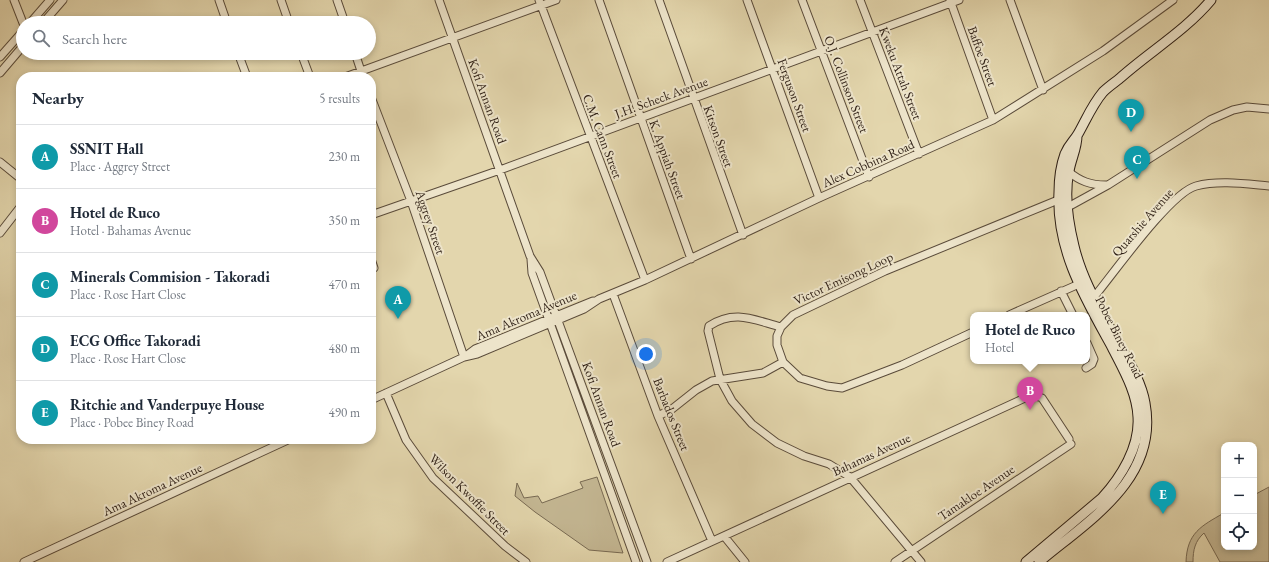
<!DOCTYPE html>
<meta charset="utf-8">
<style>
:root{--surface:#fff;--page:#f2f2f3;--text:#1f2937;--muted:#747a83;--line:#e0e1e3;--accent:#0f766e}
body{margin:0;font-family:"EB Garamond",serif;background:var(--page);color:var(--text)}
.controls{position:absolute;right:12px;bottom:12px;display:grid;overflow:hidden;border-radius:8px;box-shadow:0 2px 6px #0003}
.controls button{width:36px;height:36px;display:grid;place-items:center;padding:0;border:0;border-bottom:1px solid var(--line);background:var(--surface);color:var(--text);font:20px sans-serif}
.you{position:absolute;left:646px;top:354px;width:14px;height:14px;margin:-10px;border:3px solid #fff;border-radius:50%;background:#1a73e8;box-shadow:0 0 0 6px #1a73e833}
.badge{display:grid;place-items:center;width:26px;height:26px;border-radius:50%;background:var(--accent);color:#fff;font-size:13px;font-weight:700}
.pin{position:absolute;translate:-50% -33px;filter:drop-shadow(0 1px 2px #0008)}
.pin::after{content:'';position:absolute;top:21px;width:14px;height:12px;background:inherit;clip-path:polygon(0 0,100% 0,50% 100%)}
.popup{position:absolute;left:970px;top:312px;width:120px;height:52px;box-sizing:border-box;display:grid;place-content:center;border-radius:8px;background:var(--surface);filter:drop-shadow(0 1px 3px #0005);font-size:13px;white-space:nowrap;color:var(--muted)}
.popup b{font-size:15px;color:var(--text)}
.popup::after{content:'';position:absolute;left:50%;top:100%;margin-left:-8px;border:8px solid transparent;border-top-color:var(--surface)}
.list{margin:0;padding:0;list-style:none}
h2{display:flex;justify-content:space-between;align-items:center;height:52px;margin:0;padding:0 16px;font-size:17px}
h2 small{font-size:13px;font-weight:400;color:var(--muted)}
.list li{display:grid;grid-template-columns:26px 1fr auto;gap:12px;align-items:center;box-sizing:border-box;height:64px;padding:0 16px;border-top:1px solid var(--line)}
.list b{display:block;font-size:15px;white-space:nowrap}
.list p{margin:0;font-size:13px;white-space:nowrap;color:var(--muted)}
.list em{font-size:13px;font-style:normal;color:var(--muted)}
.icon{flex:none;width:22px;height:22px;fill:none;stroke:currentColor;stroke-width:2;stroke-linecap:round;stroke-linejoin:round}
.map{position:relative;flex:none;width:1269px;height:562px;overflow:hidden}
.search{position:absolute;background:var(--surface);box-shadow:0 2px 6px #0003;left:16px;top:16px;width:360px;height:44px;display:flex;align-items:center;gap:10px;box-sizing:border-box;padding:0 14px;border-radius:22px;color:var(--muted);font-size:15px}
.panel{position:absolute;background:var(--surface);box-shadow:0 2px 6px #0003;left:16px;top:72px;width:360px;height:372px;border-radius:16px}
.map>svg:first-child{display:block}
.green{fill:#c4b793;stroke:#786a53}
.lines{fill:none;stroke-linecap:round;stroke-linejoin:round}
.street-casing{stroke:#5a4b3a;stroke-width:9}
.secondary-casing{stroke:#2c1d13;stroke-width:11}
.street{stroke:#ede4ca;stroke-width:7}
.secondary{stroke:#ede4ca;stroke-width:9}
.labels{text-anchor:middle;stroke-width:4;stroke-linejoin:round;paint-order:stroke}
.street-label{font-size:13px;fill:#2c1d13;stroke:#ede4ca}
</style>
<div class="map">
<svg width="1269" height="562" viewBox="0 0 1269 562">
<rect width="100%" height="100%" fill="#e3d6ad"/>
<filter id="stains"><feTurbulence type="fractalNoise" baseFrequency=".005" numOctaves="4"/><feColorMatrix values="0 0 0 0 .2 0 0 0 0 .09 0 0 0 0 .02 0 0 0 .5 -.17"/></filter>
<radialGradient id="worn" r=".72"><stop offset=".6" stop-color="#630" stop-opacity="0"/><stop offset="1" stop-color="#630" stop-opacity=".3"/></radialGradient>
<path class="green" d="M 597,477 L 623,553 L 589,550 L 535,512 L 515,496 L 517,483 L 524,498 L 538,496 L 542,503 L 583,488 L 580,482 Z
M 1269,487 L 1269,562 L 1220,562 L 1204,533 C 1195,541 1193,550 1193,562 L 1186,562 C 1187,533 1201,526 1224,513 L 1224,547 L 1254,547 L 1254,495 Z"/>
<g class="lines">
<defs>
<path id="street" d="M 14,0 L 23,23
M 219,0 L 227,23
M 281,0 L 289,23
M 337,0 L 345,23
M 439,0 L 530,256 L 540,272 L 647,562
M 539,0 L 645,280
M 599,0 L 691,259
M 659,0 L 743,235
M 747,0 L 819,198
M 802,0 L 869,177
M 860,0 L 919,154
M 950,0 L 993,120
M 1010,0 L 1043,90
M 30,23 L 50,0
M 43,23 L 63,0
M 238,53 L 247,77
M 301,53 L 310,77
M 355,53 L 363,77
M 0,57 L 23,31
M 0,73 L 23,46
M 345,77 L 556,0
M 371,97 L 411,201 L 464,357
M 0,162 L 21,179
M 1069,172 C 1080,181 1090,185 1106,185
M 1068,207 L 1108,185 L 1210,120 L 1233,110 L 1247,107 L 1269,109
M 371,215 L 500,170 L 959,0
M 0,233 L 21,206
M 371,259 L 374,268
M 531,259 L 532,273 L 636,562
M 1061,291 L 1073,315
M 613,294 L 658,416 L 712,541
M 1094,297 C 1114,273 1170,193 1196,186 C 1219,180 1246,184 1269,186
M 1009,315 L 1079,284
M 781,327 C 754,320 735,309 709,326 L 708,331 L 720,379 L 732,401 L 752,424 L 777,443 L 804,456 L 829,464 L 850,477 L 921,562
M 973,332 L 902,365 L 842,388 L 827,386 L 800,378 L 783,362 L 777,345 L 777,336 L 781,327 L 793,315 L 885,271 L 1058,200
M 467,355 L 475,349 L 593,301
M 1086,368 L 1092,364 L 1094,359 L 1087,343
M 386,393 L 406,440 L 433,478 L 505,546 L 526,562
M 371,400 L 464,357 L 477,354 L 584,309 L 599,299 L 645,280 L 819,198 L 993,120 L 1103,51 L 1173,0
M 658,416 L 672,409 L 696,390 L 712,381 L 763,373 L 783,362
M 724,536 L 745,562
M 24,562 L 290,439
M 667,562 L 1027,397 L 1036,396 L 1042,398 L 1069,439
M 895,562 L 1071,444"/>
<path id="secondary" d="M 1026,562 L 1102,498 C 1121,477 1140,447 1138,417 C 1137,392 1123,369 1112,347 C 1085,298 1056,250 1059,192 C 1059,180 1061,165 1065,154 C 1069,144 1074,141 1078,134 C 1086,120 1092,105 1103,92 C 1108,87 1114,83 1119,79 C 1149,52 1185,31 1211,0
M 1039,562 C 1089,520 1159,479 1145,403 C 1141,380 1127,359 1116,339 C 1100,309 1082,280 1074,246 C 1068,222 1064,195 1069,171 C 1071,159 1077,148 1077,136"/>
</defs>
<use href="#street" class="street-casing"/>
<use href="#secondary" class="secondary-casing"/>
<use href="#street" class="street"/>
<use href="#secondary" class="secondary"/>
</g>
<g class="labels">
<g class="street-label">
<text transform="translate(983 56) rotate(70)" y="5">Baffoe Street</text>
<text transform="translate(901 73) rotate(69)" y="5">Kweku Attah Street</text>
<text transform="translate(847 84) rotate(69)" y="5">O.J. Collinson Street</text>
<text transform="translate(795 95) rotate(70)" y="5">Ferguson Street</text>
<text transform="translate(661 97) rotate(-20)" y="5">J.H. Scheck Avenue</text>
<text transform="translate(488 101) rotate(70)" y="5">Kofi Annan Road</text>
<text transform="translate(603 136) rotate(69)" y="5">C.M. Cann Street</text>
<text transform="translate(719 136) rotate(70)" y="5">Kitson Street</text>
<text transform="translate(668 159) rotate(70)" y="5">K. Appiah Street</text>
<text transform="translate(868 163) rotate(-24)" y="5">Alex Cobbina Road</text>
<text transform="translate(431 222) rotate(71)" y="5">Aggrey Street</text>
<text transform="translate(1142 222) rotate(-49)" y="5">Quarshie Avenue</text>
<text transform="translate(843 278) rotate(-25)" y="5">Victor Emisong Loop</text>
<text transform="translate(526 315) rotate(-23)" y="5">Ama Akroma Avenue</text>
<text transform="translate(1120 337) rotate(63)" y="5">Pobee Biney Road</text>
<text transform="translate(602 404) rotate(70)" y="5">Kofi Annan Road</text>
<text transform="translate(672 414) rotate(68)" y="5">Barbados Street</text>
<text transform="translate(871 454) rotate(-25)" y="5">Bahamas Avenue</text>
<text transform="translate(152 489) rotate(-25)" y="5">Ama Akroma Avenue</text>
<text transform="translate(976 492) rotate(-34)" y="5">Tamakloe Avenue</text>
<text transform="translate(470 494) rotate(45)" y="5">Wilson Kwoffie Street</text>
</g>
</g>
<rect width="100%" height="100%" filter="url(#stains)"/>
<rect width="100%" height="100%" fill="url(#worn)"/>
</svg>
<div class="controls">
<button>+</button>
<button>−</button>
<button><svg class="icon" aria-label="locate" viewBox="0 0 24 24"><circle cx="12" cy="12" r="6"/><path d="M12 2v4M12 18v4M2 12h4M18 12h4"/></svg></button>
</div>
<div class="you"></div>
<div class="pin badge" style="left:398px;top:319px;background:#0f9aa8">A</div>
<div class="pin badge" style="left:1030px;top:410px;background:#d1479c">B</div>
<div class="popup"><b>Hotel de Ruco</b>Hotel</div>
<div class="pin badge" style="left:1137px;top:179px;background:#0f9aa8">C</div>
<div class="pin badge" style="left:1131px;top:132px;background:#0f9aa8">D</div>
<div class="pin badge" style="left:1163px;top:514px;background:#0f9aa8">E</div>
<div class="search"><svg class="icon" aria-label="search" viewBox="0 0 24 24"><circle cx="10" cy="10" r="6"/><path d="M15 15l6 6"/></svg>Search here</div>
<section class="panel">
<h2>Nearby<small>5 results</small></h2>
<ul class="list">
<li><span class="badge" style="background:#0f9aa8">A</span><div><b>SSNIT Hall</b><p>Place · Aggrey Street</p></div><em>230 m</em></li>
<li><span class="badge" style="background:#d1479c">B</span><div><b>Hotel de Ruco</b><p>Hotel · Bahamas Avenue</p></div><em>350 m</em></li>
<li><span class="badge" style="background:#0f9aa8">C</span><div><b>Minerals Commision - Takoradi</b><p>Place · Rose Hart Close</p></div><em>470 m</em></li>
<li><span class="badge" style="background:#0f9aa8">D</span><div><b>ECG Office Takoradi</b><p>Place · Rose Hart Close</p></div><em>480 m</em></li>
<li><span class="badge" style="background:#0f9aa8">E</span><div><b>Ritchie and Vanderpuye House</b><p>Place · Pobee Biney Road</p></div><em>490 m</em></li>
</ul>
</section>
</div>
